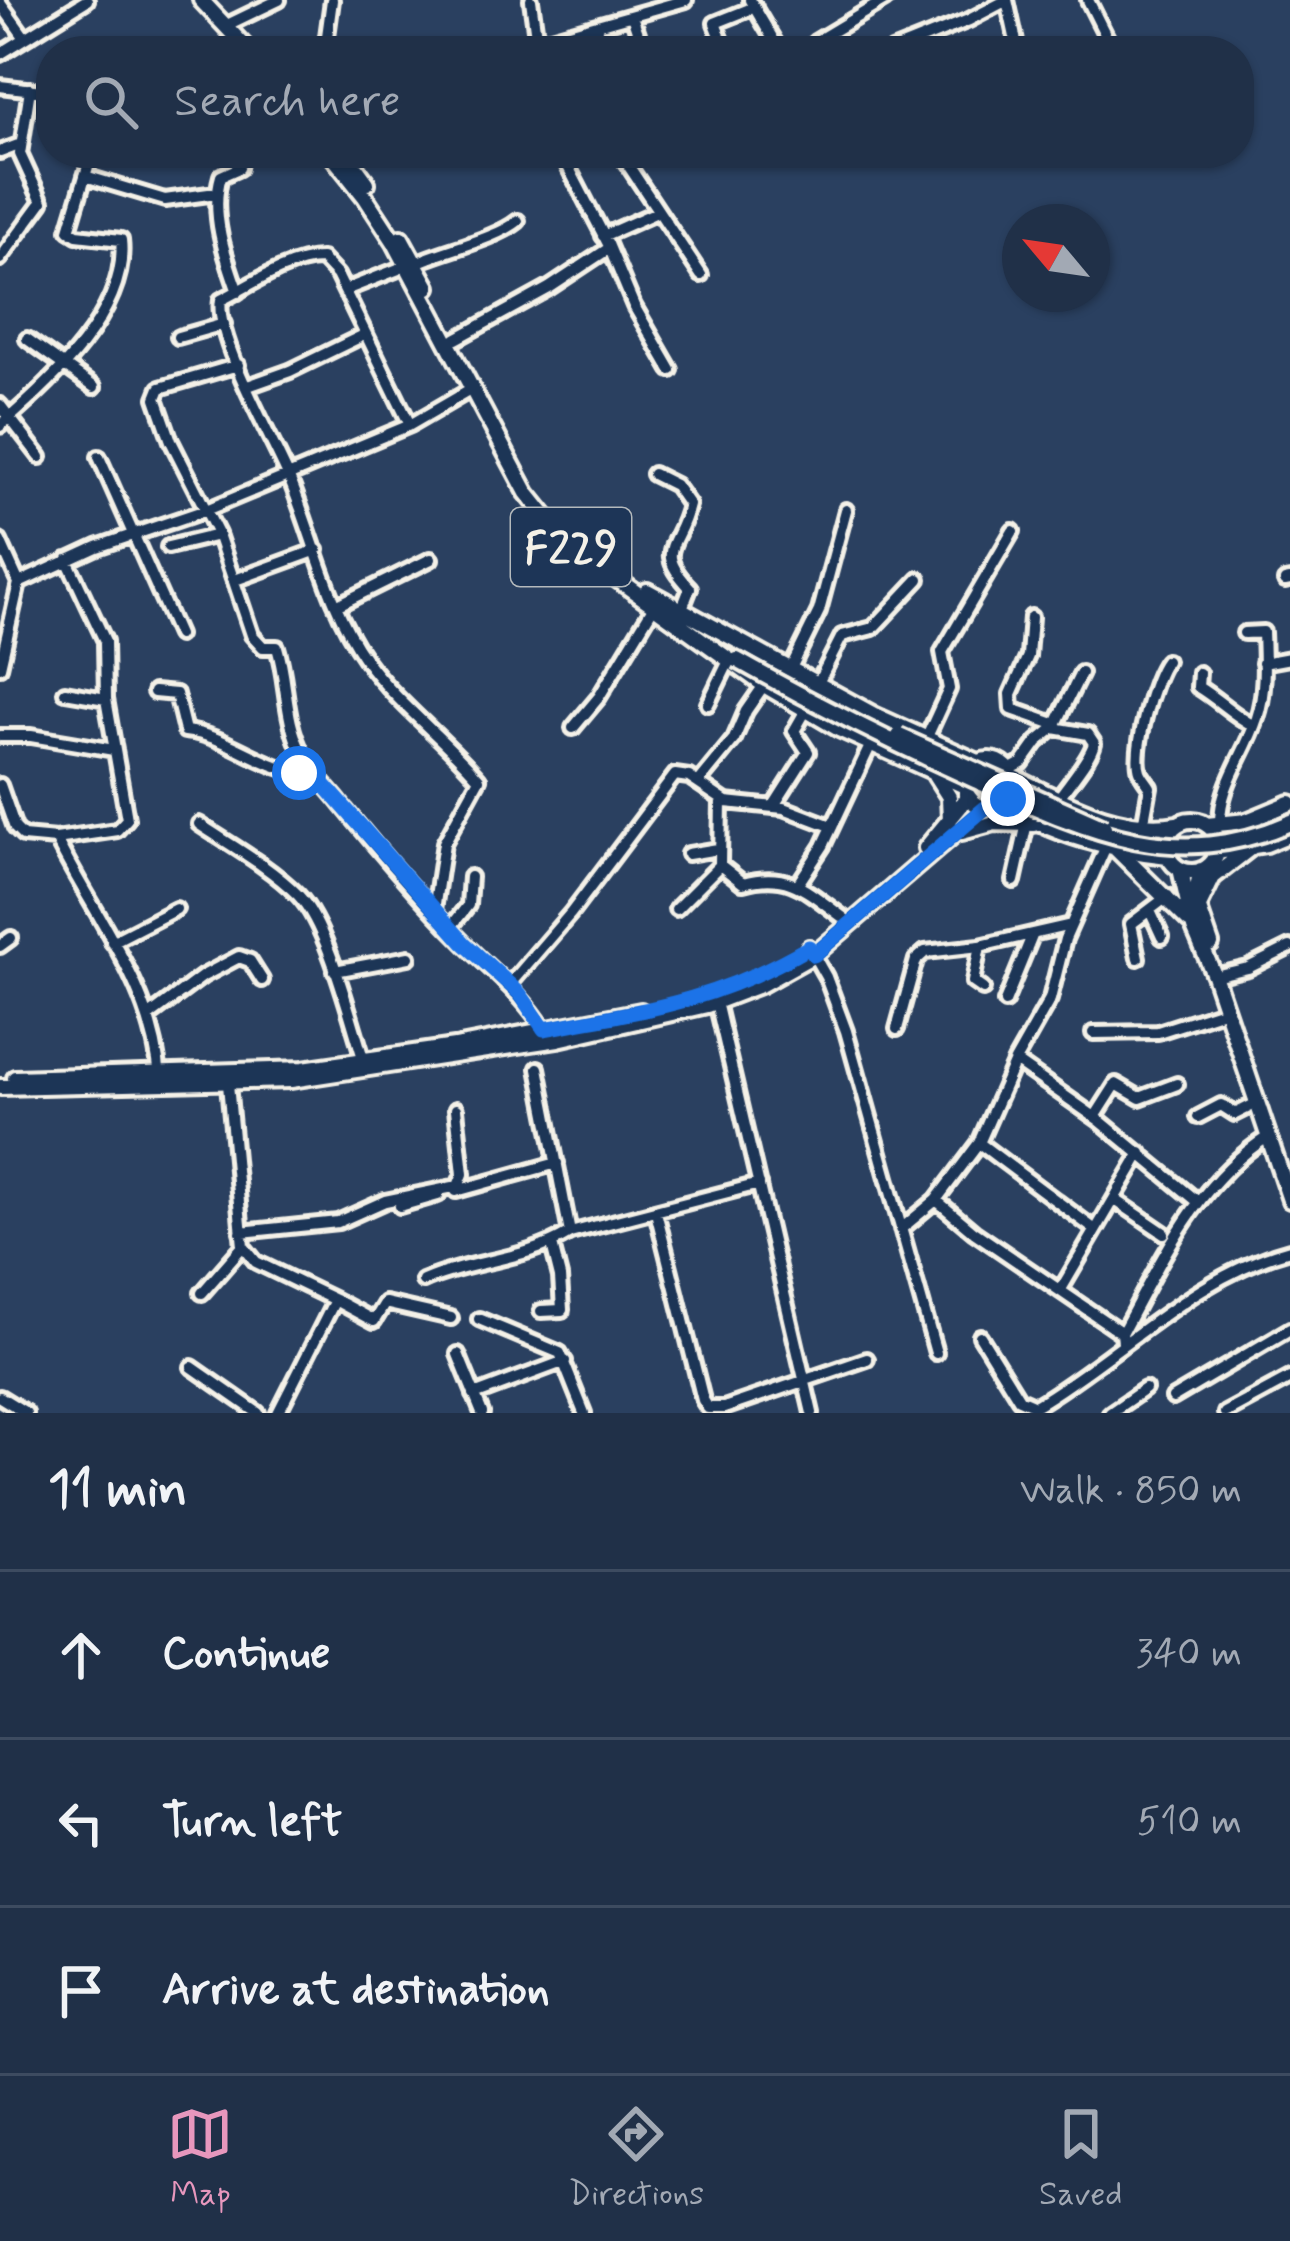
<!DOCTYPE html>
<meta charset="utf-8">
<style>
:root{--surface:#203048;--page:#2d3c52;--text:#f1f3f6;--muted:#a2a9b4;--line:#3d4b60;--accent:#e797bd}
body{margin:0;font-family:Mynerve,sans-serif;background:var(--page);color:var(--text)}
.compass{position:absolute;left:1002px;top:204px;width:108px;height:108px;border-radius:50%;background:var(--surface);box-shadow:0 3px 9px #0004;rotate:299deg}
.stop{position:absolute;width:36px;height:36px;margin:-27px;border:9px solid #1a73e8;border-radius:50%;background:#fff}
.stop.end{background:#1a73e8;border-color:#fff;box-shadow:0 3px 12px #0008}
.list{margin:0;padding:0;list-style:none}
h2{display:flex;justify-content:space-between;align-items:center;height:156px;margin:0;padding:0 48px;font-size:51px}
h2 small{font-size:39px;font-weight:400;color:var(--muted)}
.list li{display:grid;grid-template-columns:78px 1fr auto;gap:36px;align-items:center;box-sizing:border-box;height:168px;padding:0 48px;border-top:3px solid var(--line)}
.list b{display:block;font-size:45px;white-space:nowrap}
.list em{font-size:39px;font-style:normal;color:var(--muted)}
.icon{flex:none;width:66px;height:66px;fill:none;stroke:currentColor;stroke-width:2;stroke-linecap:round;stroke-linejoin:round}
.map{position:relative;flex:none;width:1290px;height:1413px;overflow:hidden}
.search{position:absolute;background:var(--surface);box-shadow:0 3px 9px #0004;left:36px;right:36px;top:36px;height:132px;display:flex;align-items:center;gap:30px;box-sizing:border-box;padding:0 42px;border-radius:48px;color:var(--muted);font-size:45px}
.sheet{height:660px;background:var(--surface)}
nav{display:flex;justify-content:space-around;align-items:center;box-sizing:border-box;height:168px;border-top:3px solid var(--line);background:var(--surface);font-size:33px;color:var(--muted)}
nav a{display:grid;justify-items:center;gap:6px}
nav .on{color:var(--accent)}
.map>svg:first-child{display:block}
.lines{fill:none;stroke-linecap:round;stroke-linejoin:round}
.minor-casing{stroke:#f4f1e8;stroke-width:20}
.major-casing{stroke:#f4f1e8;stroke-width:22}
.minor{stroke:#1d3557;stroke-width:10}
.major{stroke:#1d3557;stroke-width:14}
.major-bridge-casing{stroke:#f4f1e8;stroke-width:22;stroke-linecap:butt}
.major-bridge{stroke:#1d3557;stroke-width:14}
.route{stroke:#1a73e8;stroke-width:15}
.labels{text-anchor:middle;stroke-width:12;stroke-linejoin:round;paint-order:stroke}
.shield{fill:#1d3557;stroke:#b4b9bc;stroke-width:3}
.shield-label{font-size:45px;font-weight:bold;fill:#f4f1e8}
</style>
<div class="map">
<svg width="1290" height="1413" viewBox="0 0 1290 1413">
<rect width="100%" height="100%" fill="#2a4060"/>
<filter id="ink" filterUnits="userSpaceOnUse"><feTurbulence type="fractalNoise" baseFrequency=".00833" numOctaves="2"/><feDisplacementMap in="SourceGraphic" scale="24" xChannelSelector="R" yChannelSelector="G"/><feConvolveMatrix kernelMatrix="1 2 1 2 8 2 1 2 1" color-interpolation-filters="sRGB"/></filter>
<g filter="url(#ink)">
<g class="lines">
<defs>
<path id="minor" d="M 531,0 L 537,43
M 750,0 L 780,51
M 1007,0 L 1018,51
M 1088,0 L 1107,38
M 0,3 L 25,38
M 632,16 L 644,51
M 225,26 L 279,0
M 594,26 L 609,51
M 815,42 L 885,0
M 325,51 L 332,0
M 505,51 L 686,0
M 726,51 L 715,23 L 755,7
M 892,51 L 969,20 L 1007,0
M 0,54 L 87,0
M 0,86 L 51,92
M 0,152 L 21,144
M 561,153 L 608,244 L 634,306 L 671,370
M 620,153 L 701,275
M 85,176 L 165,200 L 216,193
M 603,236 L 657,212
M 0,259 L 42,202 L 20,154 L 30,89
M 416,263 C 445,250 496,239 518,221
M 345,290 L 406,266
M 238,292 C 225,256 210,213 221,176 L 239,168 L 241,153
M 178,337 L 224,324
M 27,339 L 94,387
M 456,339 L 549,288 L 608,249
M 238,365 L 160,388 L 156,398 L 171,441 L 218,534 L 252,635 L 263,647 L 277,647 C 288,683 284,719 302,753 C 312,773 328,787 341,804 C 379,851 420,899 463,942 C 492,972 522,993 544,1029
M 248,386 L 290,371 L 364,335
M 0,405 L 40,457
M 410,425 L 337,275 L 322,259 C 290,258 249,286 221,300 C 214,338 274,441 290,480 C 314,538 328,607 365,659 C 397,704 443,737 479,779 L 444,843 L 434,910
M 0,426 C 50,383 129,312 121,240 L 77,235 L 69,230 L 92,153
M 99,457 L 178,635
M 653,474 L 675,485 L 689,505 C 679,548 653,549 690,588 L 681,611
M 0,541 L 19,583
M 168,547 L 218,535
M 235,580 L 317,550
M 1285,581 L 1290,580
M 338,605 L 431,559
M 1031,617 L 1028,656 L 1011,694 L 1012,709 L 1057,725
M 1263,663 L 1290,658
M 0,667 L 19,583 L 97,547 L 206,510 L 410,425 L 472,389
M 791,668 L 819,611 L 846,510
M 1199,673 L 1198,687 C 1218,699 1233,715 1254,726
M 817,685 L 842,636 L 873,628 L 919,579
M 65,692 L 106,699
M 154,692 L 176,694 L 185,731 C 230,735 266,774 314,773
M 708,704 L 728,663
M 573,728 L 599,697 L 654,606
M 1054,728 L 1088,734 L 1094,743 C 1091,758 1068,784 1058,799
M 0,736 L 31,736 L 114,750
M 926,739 L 949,689 L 942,652 L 1013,531
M 1009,770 L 1022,763 L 1037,742 L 1054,728 L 1081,673
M 698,783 L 734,739 L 746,711 L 764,685
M 0,785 L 15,828 L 23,836 L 56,839 C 95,917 155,990 160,1080
M 721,800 L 720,865 L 743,883 C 790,870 808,892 845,919
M 773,807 L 808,752 L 794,731 L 806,710
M 199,824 C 232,846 270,867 298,895 C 328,926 350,1018 364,1061
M 1220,825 C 1219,784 1245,756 1257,718 C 1266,692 1264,659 1263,632 L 1244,633
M 1143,826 L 1150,787 C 1147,782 1142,777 1140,771 C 1133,750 1153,678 1166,661
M 56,839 L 117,830 L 127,819 L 106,699 L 105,641 L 67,560
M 688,854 L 718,849
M 1014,881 L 1027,823
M 798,884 L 823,846 L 871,744
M 676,909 L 720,865
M 1150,911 L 1162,937
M 450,928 L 468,905 L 470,877
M 112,942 L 176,909
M 0,946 L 11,938
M 980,946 L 973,982 L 983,989
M 809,947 L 826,977 L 846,1031 L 936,1353
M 1138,958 L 1131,924 L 1168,896
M 335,971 L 409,957
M 1223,974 L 1248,968 L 1290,947
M 510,984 L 571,913 L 675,775 L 689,777 L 726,802 L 784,808 L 831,826
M 716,1002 L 812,1413
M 1005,1002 L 1032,936
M 148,1017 L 203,976 L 239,957 L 250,961 L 262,980
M 897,1029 L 916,960 L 925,952 L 980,946 L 1071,925
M 1093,1033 L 1158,1032 L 1226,1010
M 1015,1061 L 1099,1120 L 1197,1201
M 538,1068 L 570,1233
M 228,1084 L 243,1246 L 256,1262 L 335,1300 L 278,1413
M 1095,1117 L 1116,1084 L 1140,1098 L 1177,1084
M 1198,1117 L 1221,1105 L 1235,1114 L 1257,1103
M 979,1143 L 1094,1229
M 456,1191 L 557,1163
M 1114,1199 L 1164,1233
M 936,1200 L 974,1232 L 1122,1333
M 400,1206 L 438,1195
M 656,1212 L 703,1400 L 708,1408 L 724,1408 L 867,1359
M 901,1229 L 936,1200 L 979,1143 L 1015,1061 L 1050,999 L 1065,939 L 1106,846
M 241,1232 L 338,1222 L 385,1201 L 458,1186 L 463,1174 L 456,1109
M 423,1281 C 471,1260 525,1261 570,1233 L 759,1184
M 1060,1291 L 1141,1153
M 202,1293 L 243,1246
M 335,1300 L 374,1321 L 385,1303 L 451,1318
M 541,1311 L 562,1310 L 560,1277 L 552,1245
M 479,1319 L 560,1353 L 584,1413
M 980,1336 L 1019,1399 L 1035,1406 C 1120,1356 1193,1276 1290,1250
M 1123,1342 L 1122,1333 C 1162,1260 1196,1182 1269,1136
M 458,1354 L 482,1413
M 192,1367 L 258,1413
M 474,1395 L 565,1361
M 0,1397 L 26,1413
M 1173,1398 L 1290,1329
M 1110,1413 L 1145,1389
M 1225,1413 L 1290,1378"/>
<path id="major" d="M 201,0 L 249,51
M 330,153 L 365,197 L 395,243 L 527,493 L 567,543 L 764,685 L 839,729 L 965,786
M 345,153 L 367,183
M 401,238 L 428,287
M 647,591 L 874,715 L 978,762
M965 784a24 24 0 1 1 48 0a24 24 0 1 1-48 0Z
M 935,775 L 949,797 L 950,820
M 1013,777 C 1064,801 1118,834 1177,824
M 1004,802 C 1046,834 1116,851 1168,856
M1166 846a26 26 0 1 1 52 0a26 26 0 1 1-52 0Z
M 1207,825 L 1247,821 L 1290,803
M 962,832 L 995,823 L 1034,824
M 926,848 L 968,797
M 1116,849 L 1189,921
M 1217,852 L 1266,844 L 1290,834
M 1180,869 L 1194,928 L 1214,975 L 1290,1200
M 1201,870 L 1195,897 L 1211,944
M 1200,904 L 1213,877 L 1253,846
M 15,1078 L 303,1069 L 455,1047 L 641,1011
M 0,1087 L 291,1080 L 558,1039 L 707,1005 L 762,984 L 814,955 L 985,808"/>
</defs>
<use href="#minor" class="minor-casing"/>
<use href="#major" class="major-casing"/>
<use href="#minor" class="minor"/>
<use href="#major" class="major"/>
<defs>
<path id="major-bridge" d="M 737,660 C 815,704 893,743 975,780 C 1083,829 1172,874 1290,823
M 899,736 L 1104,827"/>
</defs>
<use href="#major-bridge" class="major-bridge-casing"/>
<use href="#major-bridge" class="major-bridge"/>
</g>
</g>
<g class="lines" filter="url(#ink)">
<path class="route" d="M 299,773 L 314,773 L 464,943 L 520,994 L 544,1029 C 648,1010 717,1001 809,947 L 814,955 L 985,808 L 1008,799"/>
</g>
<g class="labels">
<rect class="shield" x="511" y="508" width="120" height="78" rx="9"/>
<g class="shield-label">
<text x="571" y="563">F229</text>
</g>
</g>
</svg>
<svg class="compass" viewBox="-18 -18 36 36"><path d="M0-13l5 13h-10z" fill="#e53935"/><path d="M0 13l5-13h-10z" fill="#a2a9b4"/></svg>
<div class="stop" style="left:299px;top:773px"></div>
<div class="stop end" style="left:1008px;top:799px"></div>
<div class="search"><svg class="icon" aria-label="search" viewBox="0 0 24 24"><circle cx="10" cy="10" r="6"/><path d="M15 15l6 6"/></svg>Search here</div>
</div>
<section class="sheet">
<h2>11 min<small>Walk · 850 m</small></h2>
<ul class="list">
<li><svg class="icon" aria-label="ahead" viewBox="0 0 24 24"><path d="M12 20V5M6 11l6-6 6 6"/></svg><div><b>Continue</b></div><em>340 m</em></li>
<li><svg class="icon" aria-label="left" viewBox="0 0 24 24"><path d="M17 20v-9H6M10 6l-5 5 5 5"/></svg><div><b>Turn left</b></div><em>510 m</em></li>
<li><svg class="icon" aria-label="arrive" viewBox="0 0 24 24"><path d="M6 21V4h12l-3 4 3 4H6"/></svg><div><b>Arrive at destination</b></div></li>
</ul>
</section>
<nav>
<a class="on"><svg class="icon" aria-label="map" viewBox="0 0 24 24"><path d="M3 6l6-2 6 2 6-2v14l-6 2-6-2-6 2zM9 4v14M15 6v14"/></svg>Map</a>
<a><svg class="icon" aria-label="directions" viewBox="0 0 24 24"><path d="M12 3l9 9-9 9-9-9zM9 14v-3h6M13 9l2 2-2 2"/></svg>Directions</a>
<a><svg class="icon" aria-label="saved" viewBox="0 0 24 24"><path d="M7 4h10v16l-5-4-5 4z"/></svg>Saved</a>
</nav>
